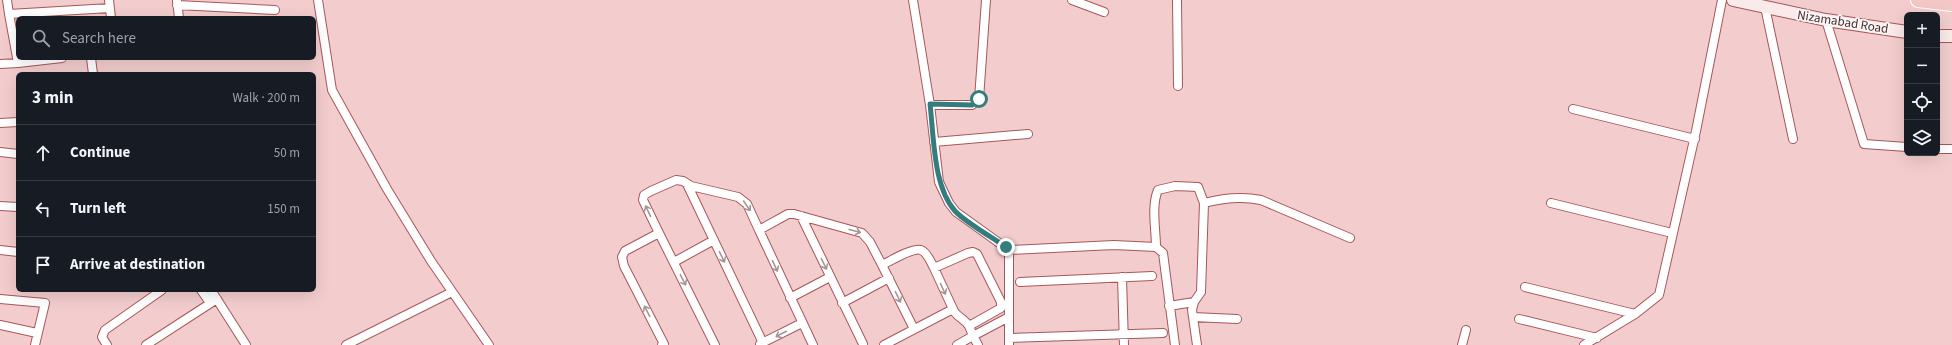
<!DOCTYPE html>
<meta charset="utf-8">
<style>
:root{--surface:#171b24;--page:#242831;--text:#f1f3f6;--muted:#9ea1a6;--line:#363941}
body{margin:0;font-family:"Source Sans 3",sans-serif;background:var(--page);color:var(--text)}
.controls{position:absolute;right:12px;top:12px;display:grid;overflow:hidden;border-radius:6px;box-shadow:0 4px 16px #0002}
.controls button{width:36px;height:36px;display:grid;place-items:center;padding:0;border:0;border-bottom:1px solid var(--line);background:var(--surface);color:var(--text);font:20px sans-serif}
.stop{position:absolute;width:12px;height:12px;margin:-9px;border:3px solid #347d7f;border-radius:50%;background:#fff}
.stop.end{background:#347d7f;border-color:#fff;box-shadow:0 1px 4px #0008}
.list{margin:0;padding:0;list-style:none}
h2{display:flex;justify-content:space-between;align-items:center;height:52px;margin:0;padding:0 16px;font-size:17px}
h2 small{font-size:13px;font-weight:400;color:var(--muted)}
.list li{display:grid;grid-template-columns:26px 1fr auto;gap:12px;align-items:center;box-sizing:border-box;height:56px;padding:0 16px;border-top:1px solid var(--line)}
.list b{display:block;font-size:15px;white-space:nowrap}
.list em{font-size:13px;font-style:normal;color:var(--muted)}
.icon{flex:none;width:22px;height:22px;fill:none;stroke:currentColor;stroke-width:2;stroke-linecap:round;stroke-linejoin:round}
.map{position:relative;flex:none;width:1952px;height:345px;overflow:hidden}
.search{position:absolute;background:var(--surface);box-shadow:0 4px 16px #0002;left:16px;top:16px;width:300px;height:44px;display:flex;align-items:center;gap:10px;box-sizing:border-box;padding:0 14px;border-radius:6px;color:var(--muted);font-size:15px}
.panel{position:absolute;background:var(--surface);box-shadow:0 4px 16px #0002;left:16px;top:72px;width:300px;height:220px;border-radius:6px}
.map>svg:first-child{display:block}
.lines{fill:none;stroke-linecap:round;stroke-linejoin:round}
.minor-casing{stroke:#a8565a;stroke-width:10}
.secondary-casing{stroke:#a8565a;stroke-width:14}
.trunk-casing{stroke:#fff;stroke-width:16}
.minor{stroke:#fff;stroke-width:8}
.secondary{stroke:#fbeaea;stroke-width:12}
.trunk{stroke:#f4c7c7;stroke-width:14}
.oneway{stroke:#a69496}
.route{stroke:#347d7f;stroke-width:5}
.labels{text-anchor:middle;stroke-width:3.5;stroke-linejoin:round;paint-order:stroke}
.street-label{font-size:13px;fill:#4e2a2c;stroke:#f8f8f8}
</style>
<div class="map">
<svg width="1952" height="345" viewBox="0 0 1952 345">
<rect width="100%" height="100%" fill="#f3cdcd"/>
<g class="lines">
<defs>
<path id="minor" d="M 7,0 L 9,14
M 109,0 L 111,18
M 318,0 L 332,90 L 387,189 L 431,261 L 489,345
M 913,0 L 930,105 L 939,182 L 949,203 L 956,212 L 1009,250 L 1009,345
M 1072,0 L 1104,12
M 1177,0 L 1178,86
M 177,1 L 179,18
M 177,5 L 275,10
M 1765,7 L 1793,139
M 1826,20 L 1864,144 L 1907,147
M 62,58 L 18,63 L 9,14 L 110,8
M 91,58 L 93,74
M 0,64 L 18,63
M 930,105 L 972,105 L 979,99 L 986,0
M 1573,109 L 1695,139
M 0,123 L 18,122
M 934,142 L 1028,134
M 1937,149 L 1952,149
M 0,152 L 18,154
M 687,184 L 763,343
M 1204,203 C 1223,198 1242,196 1261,200 L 1350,238
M 1551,203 L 1672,233
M 0,206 L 18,207
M 801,216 L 863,344
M 759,230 L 813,345
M 659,233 L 715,345
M 1156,247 C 1156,230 1151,206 1158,190 L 1175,186 L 1198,187 L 1204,203 L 1201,292 L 1194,302 L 1192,310 L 1197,345
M 0,250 L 18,252
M 1009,250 L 1114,245 L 1156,247 L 1163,253 L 1175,345
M 674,262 L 714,240
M 882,265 L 914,329
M 934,268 L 953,309
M 1122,277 L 1124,345
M 1020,282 L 1152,276
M 1525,287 L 1635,314
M 201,290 L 210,303
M 211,290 L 246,345
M 790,298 L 830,277
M 0,299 L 45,303 L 35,345
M 842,303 L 889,278
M 1169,306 L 1194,302
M 1193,317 L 1237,319
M 1519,319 L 1597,338
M 0,325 L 37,333
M 969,326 L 973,336 L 1009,317
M 1009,338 L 1163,333
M 760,344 L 802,323
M 107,345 L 102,337 L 105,330 L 162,290
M 146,345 L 217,299
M 346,345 L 452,292
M 662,345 L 664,344 L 624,266 L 622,257 L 625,251 L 659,233 L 643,200 L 644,195 L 651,191 L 676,180 L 683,181 L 691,186 L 738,197 L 747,204 L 759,230 L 788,214 L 794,214 L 862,233 L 870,242 L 882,265 C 890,261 914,247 921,250 C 928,253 931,263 934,268 L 968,253 L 973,252 L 977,254 L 1001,302 L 1001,308 L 969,326 C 964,318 956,317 953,309 L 884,345
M 957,345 L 973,336 L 978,345
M 1462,345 L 1466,330
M 1584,345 L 1635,314 L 1659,295 L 1696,131 L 1722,0"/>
<path id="secondary" d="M 1733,0 L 1826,20 L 1907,32
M 1937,36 L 1952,36"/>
<path id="trunk" d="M 1918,0 L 1952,4"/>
</defs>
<use href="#minor" class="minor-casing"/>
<use href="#secondary" class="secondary-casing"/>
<use href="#trunk" class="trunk-casing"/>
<use href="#minor" class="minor"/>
<use href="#secondary" class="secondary"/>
<use href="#trunk" class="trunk"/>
</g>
<defs><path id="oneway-shaft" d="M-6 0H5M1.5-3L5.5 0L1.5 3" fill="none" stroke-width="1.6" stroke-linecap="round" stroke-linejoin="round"/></defs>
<g class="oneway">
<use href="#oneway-shaft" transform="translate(747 206) rotate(56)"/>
<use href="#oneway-shaft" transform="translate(648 211) rotate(-115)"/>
<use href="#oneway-shaft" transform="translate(855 231) rotate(15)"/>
<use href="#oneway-shaft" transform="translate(722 257) rotate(64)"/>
<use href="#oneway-shaft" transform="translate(824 264) rotate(64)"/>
<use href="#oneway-shaft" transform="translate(775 266) rotate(65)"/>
<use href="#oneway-shaft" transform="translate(683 280) rotate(63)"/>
<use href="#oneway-shaft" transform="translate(943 289) rotate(65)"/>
<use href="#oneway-shaft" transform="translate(898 297) rotate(64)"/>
<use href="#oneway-shaft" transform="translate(647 311) rotate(-117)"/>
<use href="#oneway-shaft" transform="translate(781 334) rotate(153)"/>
</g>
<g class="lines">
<path class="route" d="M 979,99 L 972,105 L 930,104 C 934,137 933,186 955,211 C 965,222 993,238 1006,247"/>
</g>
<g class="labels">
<g class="street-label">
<text transform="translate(1843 21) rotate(9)" y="5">Nizamabad Road</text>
</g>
</g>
</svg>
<div class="controls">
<button>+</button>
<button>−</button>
<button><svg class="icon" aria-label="locate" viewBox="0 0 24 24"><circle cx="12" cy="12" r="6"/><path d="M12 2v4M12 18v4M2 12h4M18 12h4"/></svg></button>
<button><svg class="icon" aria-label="layers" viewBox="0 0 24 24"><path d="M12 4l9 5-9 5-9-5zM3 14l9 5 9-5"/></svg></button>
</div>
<div class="stop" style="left:979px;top:99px"></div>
<div class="stop end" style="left:1006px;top:247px"></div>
<div class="search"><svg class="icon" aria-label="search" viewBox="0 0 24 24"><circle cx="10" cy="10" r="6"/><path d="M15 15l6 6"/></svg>Search here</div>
<section class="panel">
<h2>3 min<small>Walk · 200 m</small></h2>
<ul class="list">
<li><svg class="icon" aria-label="ahead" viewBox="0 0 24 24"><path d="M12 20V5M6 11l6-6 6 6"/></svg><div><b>Continue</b></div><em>50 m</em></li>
<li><svg class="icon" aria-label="left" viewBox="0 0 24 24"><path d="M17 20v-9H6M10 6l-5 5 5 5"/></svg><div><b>Turn left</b></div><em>150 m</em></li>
<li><svg class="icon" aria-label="arrive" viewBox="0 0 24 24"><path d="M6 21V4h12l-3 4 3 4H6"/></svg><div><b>Arrive at destination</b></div></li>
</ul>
</section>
</div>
